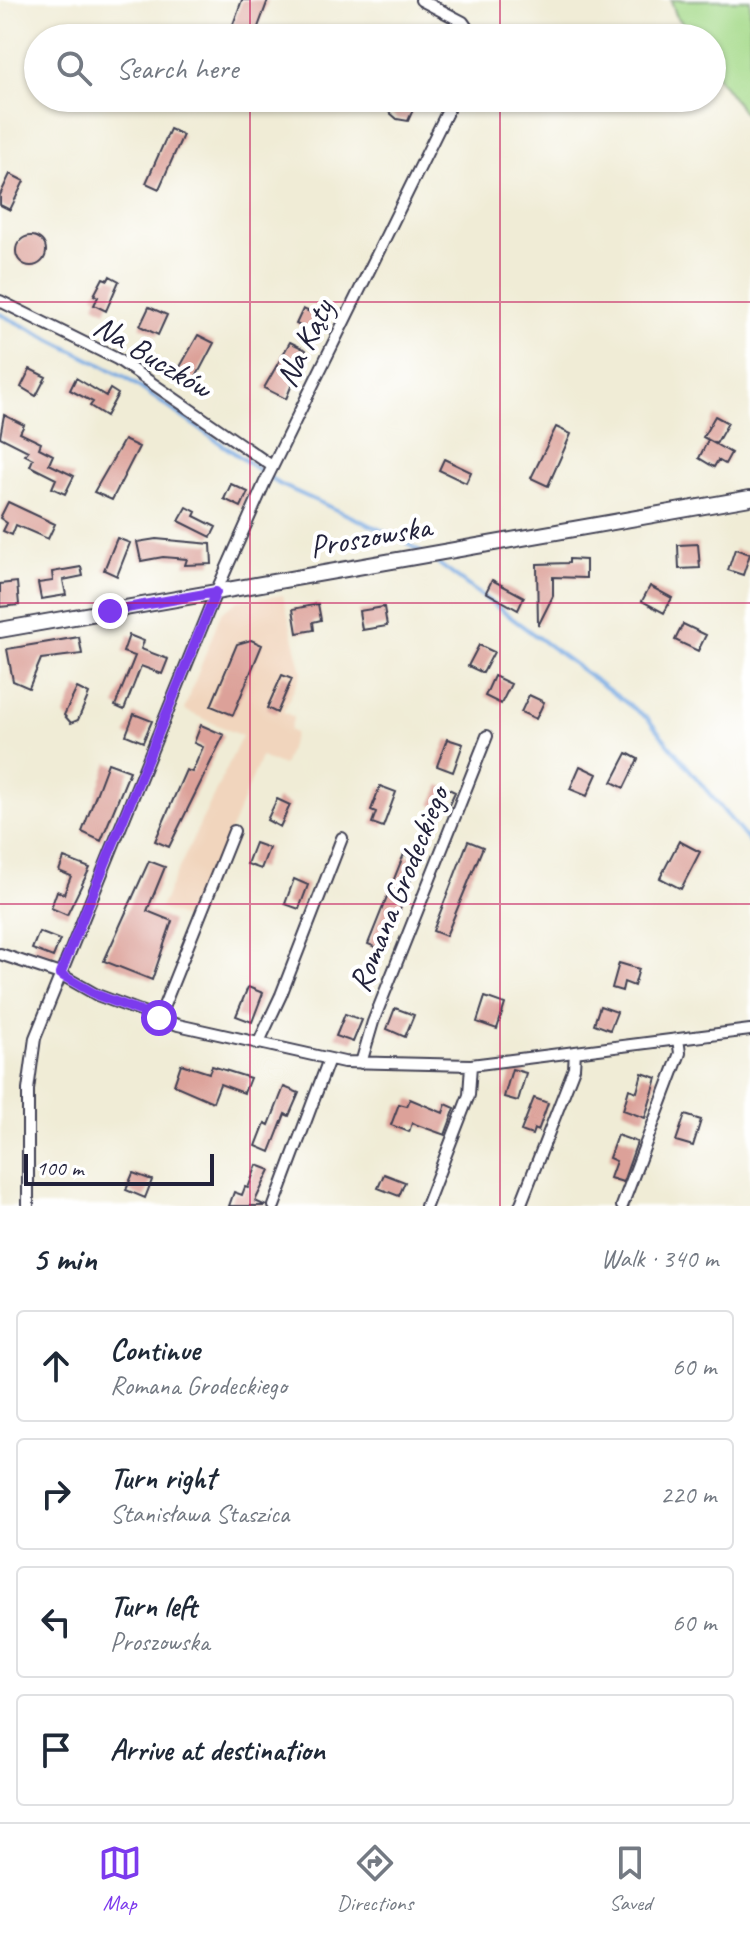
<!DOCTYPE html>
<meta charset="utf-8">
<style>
:root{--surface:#fff;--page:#f6f6f7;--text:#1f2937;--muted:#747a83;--line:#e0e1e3;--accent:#7c3aed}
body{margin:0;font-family:Caveat,sans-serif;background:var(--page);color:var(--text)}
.scale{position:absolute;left:24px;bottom:20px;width:190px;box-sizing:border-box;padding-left:8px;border:4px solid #22223b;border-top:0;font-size:22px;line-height:28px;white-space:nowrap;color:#22223b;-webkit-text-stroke:6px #fff;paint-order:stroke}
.stop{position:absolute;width:24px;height:24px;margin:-18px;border:6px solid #7c3aed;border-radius:50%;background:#fff}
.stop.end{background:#7c3aed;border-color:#fff;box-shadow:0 2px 8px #0008}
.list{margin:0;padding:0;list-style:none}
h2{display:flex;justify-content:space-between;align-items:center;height:104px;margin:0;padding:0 32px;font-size:34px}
h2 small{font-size:26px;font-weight:400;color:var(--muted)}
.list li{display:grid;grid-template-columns:52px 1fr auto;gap:24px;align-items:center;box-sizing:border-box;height:112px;margin:0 16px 16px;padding:0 16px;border:2px solid var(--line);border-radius:8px}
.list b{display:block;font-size:30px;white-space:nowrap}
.list p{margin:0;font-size:26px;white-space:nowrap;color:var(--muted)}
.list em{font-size:26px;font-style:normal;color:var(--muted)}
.icon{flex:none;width:44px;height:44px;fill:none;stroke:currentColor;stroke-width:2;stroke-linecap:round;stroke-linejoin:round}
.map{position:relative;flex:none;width:750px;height:1206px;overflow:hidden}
.search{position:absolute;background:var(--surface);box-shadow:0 2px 6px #0004;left:24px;right:24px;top:24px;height:88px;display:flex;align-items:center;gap:20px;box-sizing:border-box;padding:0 28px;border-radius:44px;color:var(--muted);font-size:30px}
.sheet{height:616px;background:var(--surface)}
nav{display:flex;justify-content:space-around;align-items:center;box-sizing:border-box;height:112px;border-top:2px solid var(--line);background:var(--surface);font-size:22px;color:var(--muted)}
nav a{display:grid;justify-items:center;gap:4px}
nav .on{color:var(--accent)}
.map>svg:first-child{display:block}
.built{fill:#f1d5bd}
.green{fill:#a5da8a;stroke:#647e62;stroke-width:2}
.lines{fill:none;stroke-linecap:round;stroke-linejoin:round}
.stream{stroke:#74a8e1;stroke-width:4}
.building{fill:#dca199}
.minor-casing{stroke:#414052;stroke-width:14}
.secondary-casing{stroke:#414052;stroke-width:18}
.minor{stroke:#fff;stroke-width:10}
.secondary{stroke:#fff;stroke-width:14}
.route{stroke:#7c3aed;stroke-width:10}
.grid{fill:none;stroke:#c2185b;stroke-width:2;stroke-opacity:0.55}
.labels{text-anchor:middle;stroke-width:8;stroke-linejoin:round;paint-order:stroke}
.street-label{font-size:32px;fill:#22223b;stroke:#fff}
</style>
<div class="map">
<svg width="750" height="1206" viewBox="0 0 750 1206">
<rect width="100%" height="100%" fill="#fff"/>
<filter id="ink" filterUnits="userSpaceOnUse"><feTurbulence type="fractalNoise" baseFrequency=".0125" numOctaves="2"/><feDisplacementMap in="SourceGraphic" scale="16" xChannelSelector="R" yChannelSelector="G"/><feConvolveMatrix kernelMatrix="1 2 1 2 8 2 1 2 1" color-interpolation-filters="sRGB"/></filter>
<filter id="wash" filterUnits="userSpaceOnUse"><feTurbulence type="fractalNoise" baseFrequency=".006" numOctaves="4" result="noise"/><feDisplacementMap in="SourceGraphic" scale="32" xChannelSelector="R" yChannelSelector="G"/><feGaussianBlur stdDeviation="1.8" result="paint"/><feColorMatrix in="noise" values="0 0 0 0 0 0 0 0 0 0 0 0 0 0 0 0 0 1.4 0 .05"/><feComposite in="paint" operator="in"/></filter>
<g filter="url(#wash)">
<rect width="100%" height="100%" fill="#f0ecd6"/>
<path class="built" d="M 283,595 L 302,672 L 283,712 L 294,717 L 289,730 L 295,733 L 283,766 L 261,757 L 193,922 L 160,908 L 242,736 L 184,710 L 221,613 L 238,601 Z"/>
<path class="green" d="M 671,0 L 750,0 L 750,121 L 712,70 L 712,38 L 694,38 L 676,15 Z"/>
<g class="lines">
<path class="stream" d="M 0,314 L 125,377 L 279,484 L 401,539 L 421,552
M 432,559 L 648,719 L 750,843"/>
</g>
<g id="blocks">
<path class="building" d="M 242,0 L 268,0 L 254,38 L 228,38 Z
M 395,98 L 416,103 L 408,121 L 397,119 L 389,112 Z
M 170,129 L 183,135 L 159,189 L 146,183 Z
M 10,174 L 24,181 L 10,210 L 0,205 L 0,195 Z
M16 251a15 15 0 1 1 30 0a15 15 0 1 1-30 0Z
M 110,276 L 119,281 L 106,311 L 94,305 L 98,297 L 94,295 L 103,278 L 108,280 Z
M 149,307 L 167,315 L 158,335 L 140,326 Z
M 303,309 L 322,317 L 315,333 L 296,324 Z
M 198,335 L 214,343 L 193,383 L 176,374 Z
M 290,342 L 306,350 L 286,399 L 264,388 Z
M 30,369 L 46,377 L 36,396 L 21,387 Z
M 76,378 L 106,396 L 110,389 L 118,394 L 106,416 L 90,406 L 93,402 L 70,390 Z
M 4,415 L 24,425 L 20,433 L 41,443 L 39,448 L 53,455 L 49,464 L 74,476 L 65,494 L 52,488 L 56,479 L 30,466 L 33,459 L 25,455 L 28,451 L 0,437 Z
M 715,416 L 728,423 L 716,444 L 703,437 Z
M 556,427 L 571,434 L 548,486 L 531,478 Z
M 124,440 L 139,447 L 112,500 L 94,492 Z
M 708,440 L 731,453 L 725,464 L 718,460 L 714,467 L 699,458 Z
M 444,459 L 471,472 L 466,483 L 439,470 Z
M 231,484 L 248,492 L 241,507 L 224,499 Z
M 8,502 L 55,524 L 48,539 L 16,525 L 12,535 L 3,531 L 7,523 L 0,518 Z
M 187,507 L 196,512 L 194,516 L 216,527 L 211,537 L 179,521 Z
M 117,538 L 130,543 L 117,576 L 104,570 Z
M 156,539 L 211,544 L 212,564 L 185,565 L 187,559 L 163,557 L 141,561 L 137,542 Z
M 698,544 L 700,568 L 679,569 L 678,545 Z
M 735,549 L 750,554 L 743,575 L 728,570 Z
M 569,559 L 586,560 L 586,578 L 553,577 L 553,596 L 538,626 L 537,564 L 569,563 Z
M 81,567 L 83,576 L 63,580 L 66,595 L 41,599 L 38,583 L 53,581 L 52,572 Z
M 492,580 L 524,597 L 518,610 L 486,592 Z
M 17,582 L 19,605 L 0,607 L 0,584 Z
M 650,586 L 672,598 L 664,613 L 642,601 Z
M 318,604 L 321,620 L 313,622 L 314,630 L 297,633 L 293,609 Z
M 384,607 L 387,626 L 362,630 L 359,611 Z
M 683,624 L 706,635 L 698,651 L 675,640 Z
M 129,635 L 144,641 L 141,649 L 168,659 L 162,674 L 141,666 L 124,710 L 115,706 L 135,656 L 123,652 Z
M 79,637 L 82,654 L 41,659 L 29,688 L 13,681 L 7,649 Z
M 251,640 L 262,645 L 233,715 L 211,706 L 237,644 Z
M 479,645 L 494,652 L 483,673 L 468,666 Z
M 282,675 L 292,679 L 277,713 L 267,708 Z
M 494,676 L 511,684 L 501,704 L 485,696 Z
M 77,688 L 89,694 L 78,720 L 71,723 L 64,715 Z
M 529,695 L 544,702 L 536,719 L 521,712 Z
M 134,714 L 152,721 L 143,742 L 126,735 Z
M 201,725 L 224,735 L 169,847 L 155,841 L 186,770 L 192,772 L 203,747 L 194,743 Z
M 447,739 L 463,744 L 453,772 L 437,766 Z
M 627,753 L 638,759 L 624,788 L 612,782 Z
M 108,763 L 130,771 L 101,841 L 82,832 Z
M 580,766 L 597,774 L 587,796 L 570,789 Z
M 440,785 L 455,792 L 446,811 L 431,805 Z
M 380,786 L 396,792 L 383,827 L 372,823 L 376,812 L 371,810 Z
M 277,799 L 290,805 L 280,827 L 267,820 Z
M 468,841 L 483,847 L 446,936 L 433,931 Z
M 679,841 L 700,852 L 681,889 L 660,878 Z
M 255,843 L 269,848 L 261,869 L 247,864 Z
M 404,854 L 418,860 L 385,951 L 368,944 Z
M 64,858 L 90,868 L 67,915 L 51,908 L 57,891 L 64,894 L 71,876 L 59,871 Z
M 149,861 L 165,867 L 147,911 L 172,921 L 152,980 L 104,961 Z
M 294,879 L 308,885 L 299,909 L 285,904 Z
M 39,932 L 60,940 L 53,957 L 32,949 Z
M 619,963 L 639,969 L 634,986 L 624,982 L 622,991 L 612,988 Z
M 248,987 L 263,993 L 252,1022 L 236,1016 Z
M 485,997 L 505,1004 L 497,1029 L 477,1022 Z
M 600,1006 L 617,1012 L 610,1030 L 594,1024 Z
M 395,1008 L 414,1015 L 405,1037 L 387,1029 Z
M 345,1014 L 362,1020 L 353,1042 L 336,1036 Z
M 181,1064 L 209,1073 L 212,1066 L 250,1078 L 244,1093 L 220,1084 L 213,1102 L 174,1085 Z
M 512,1069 L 526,1073 L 518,1101 L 504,1097 Z
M 642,1073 L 657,1078 L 645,1118 L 623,1110 L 629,1089 L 637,1092 Z
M 284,1087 L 299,1093 L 289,1116 L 285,1114 L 270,1152 L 256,1146 L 265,1123 L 269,1125 Z
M 534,1098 L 548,1103 L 538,1131 L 534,1129 L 532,1135 L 521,1131 Z
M 410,1099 L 443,1113 L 446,1104 L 455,1108 L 445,1135 L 412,1123 L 409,1132 L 391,1125 L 399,1104 L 407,1106 Z
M 685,1115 L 701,1120 L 693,1146 L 676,1141 Z
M 617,1135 L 637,1142 L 623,1182 L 610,1178 L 616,1161 L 609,1158 Z
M 257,1165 L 270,1170 L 255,1201 L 266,1206 L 229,1206 L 234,1192 L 242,1195 L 245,1187 L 248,1188 Z
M 133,1173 L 152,1180 L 145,1198 L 126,1190 Z
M 384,1174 L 405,1182 L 399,1196 L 378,1188 Z"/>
</g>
</g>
<g filter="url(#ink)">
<use href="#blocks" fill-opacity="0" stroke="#414052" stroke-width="2"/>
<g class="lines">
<defs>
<path id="minor" d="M 421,0 L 463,22 L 474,38
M 0,301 L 117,359 L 272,466
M 0,954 L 60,974 L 97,995 L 178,1025 L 344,1062 L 471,1065 L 750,1030
M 159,1018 L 234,831
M 258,1044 L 281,995 L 342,838
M 361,1063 L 373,1022 L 487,736
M 28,1206 L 28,1090 L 35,1038 L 216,592 L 265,482 L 454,98
M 274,1206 L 329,1059
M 426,1206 L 469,1095 L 471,1065
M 520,1206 L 574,1068 L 575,1052
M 622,1206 L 680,1053 L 678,1039"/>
<path id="secondary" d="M 0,630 L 750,498"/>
</defs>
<use href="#minor" class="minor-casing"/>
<use href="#secondary" class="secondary-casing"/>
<use href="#minor" class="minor"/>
<use href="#secondary" class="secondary"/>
</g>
</g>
<g class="lines" filter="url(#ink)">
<path class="route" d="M 110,611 L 216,592 L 60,974 L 97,995 L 159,1018"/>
</g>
<path class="grid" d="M 250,0 L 250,38M 500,0 L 500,38M 250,98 L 250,1206M 500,98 L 500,1206M 0,302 L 750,302M 0,603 L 750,603M 0,904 L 750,904"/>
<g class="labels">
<g class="street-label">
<text transform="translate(304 343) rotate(-64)" y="11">Na Kąty</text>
<text transform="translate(153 356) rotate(31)" y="11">Na Buczków</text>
<text transform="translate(370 536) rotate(-10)" y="11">Proszowska</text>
<text transform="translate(398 889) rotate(-68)" y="11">Romana Grodeckiego</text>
</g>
</g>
</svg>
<div class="scale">100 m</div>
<div class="stop" style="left:159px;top:1018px"></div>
<div class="stop end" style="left:110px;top:611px"></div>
<div class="search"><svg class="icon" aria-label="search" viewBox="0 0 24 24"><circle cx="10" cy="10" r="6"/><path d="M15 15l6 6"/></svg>Search here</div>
</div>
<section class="sheet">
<h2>5 min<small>Walk · 340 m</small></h2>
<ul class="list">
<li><svg class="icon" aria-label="ahead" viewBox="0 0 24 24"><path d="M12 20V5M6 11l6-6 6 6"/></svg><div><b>Continue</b><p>Romana Grodeckiego</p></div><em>60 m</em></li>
<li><svg class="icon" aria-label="right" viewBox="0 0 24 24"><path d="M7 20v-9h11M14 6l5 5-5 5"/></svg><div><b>Turn right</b><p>Stanisława Staszica</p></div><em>220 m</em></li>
<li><svg class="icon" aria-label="left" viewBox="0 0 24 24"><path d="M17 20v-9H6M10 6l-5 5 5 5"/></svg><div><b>Turn left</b><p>Proszowska</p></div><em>60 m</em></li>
<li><svg class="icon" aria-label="arrive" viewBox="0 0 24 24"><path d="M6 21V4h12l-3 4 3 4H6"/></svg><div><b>Arrive at destination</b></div></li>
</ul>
</section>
<nav>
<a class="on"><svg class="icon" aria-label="map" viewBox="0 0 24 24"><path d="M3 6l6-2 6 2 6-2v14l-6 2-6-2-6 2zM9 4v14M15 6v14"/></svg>Map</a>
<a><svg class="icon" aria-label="directions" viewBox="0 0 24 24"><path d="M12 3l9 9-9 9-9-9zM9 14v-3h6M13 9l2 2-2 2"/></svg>Directions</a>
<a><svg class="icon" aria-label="saved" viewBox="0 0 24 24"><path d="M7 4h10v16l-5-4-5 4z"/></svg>Saved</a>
</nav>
